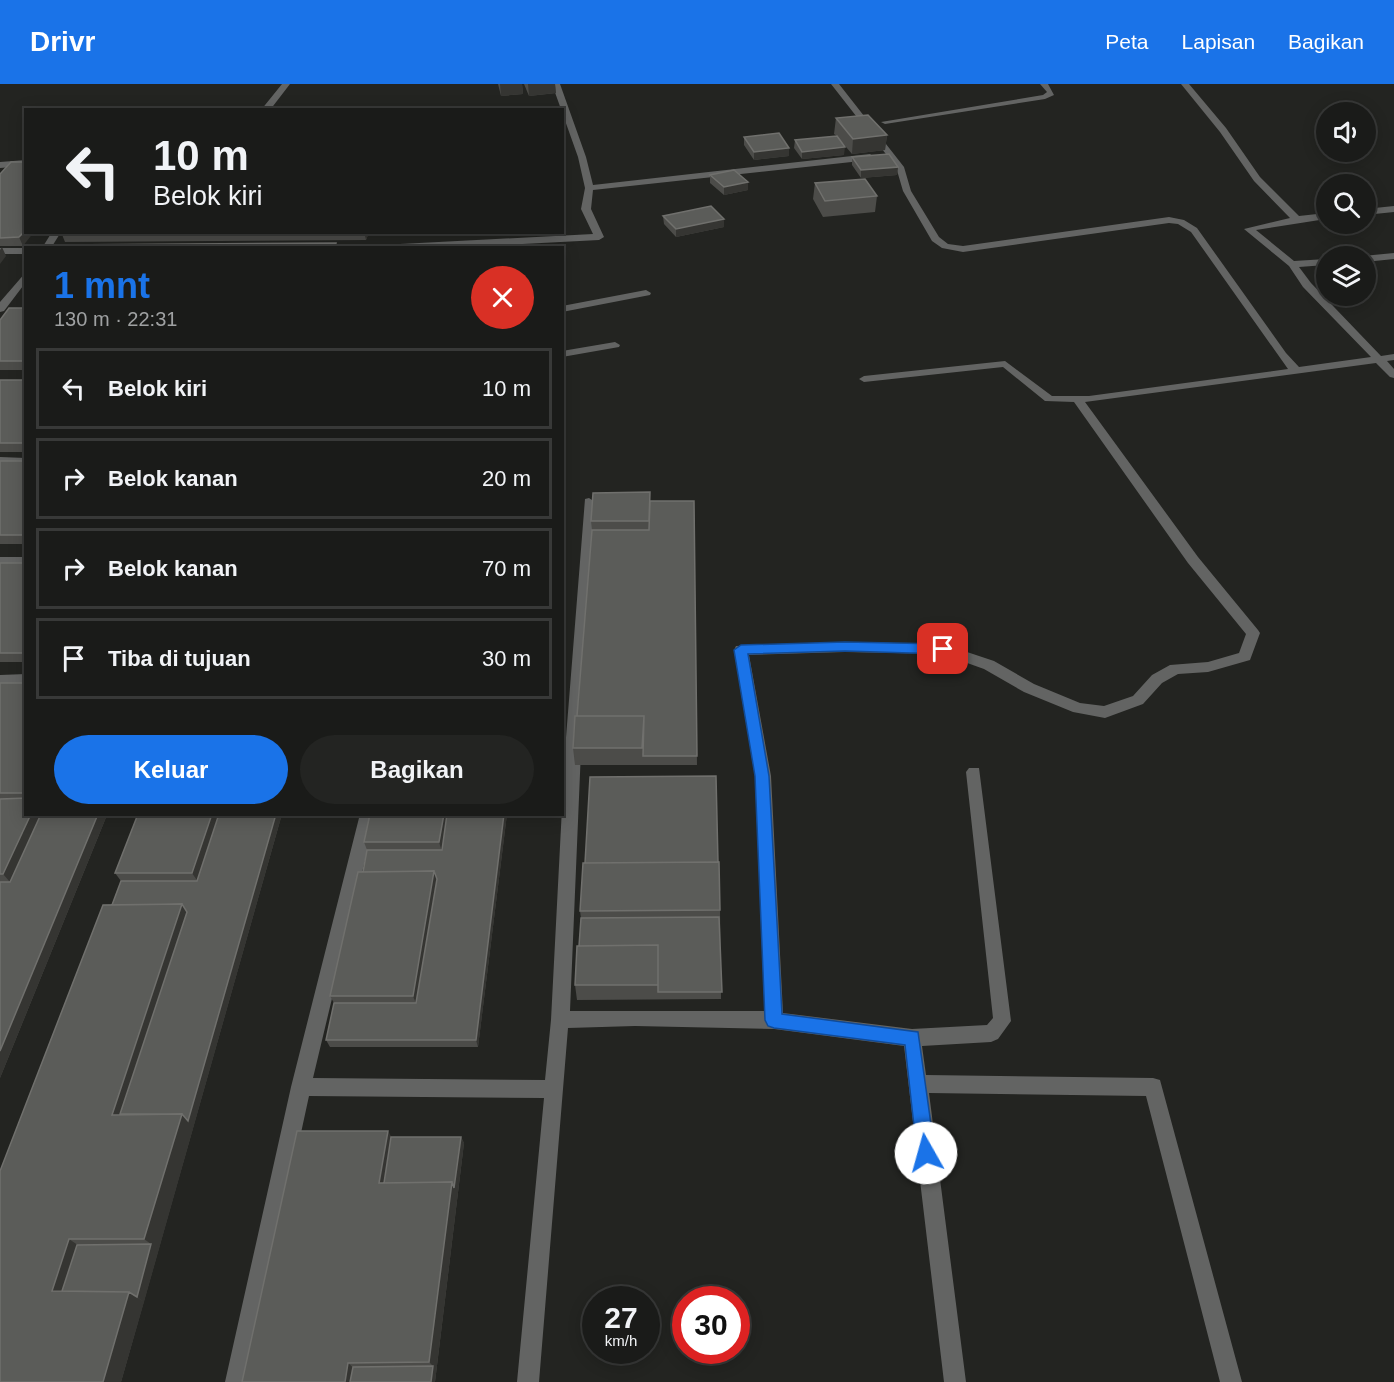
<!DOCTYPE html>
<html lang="id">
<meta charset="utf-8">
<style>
body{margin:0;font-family:Arial,sans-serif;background:#232422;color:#f1f3f6;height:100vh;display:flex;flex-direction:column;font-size:22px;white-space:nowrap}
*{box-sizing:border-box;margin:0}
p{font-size:20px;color:#9fa1a2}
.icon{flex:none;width:33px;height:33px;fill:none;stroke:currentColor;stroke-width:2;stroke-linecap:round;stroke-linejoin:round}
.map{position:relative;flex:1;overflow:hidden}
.details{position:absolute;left:24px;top:162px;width:540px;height:570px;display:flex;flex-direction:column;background:#1a1b19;border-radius:0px;box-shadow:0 3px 15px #0003,0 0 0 2px #383938}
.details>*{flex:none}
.top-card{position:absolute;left:24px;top:24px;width:540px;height:126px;border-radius:0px;box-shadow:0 3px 15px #0003,0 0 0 2px #383938;background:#1a1b19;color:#f1f3f6;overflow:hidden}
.tools{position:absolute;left:1316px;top:18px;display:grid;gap:12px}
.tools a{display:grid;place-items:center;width:60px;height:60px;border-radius:50%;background:#1a1b19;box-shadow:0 3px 15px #0003,0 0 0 2px #383938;font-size:30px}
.speed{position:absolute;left:582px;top:1202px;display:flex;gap:12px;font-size:30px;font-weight:700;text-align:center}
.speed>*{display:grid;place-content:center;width:78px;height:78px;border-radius:50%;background:#1a1b19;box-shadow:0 3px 15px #0003,0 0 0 2px #383938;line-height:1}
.speed small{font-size:15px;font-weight:400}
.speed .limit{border:9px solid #d22;background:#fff;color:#111}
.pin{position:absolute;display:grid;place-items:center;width:51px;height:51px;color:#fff;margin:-26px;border-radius:12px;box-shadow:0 3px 9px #0006}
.me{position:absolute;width:66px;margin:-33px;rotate:353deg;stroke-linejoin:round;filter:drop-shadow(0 0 4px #0008)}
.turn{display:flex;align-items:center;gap:21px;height:126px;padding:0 30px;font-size:27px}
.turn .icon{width:78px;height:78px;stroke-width:2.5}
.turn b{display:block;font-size:42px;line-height:51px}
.round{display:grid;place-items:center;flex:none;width:63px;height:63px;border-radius:32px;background:#232422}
.headline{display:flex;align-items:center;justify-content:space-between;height:102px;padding:0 30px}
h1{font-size:36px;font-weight:600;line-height:45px;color:#1a73e8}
.action{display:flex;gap:12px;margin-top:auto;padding:12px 30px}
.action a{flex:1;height:69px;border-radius:36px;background:#1a73e8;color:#fff;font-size:24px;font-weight:600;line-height:69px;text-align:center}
.action a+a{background:#232422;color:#f1f3f6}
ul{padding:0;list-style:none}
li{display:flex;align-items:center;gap:18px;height:81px;margin:0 12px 9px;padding:0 18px;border:3px solid #383938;border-radius:0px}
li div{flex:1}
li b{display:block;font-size:22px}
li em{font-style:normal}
header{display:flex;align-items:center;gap:36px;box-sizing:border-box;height:84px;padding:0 30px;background:#1a73e8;color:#fff}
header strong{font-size:28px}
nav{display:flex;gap:33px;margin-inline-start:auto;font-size:21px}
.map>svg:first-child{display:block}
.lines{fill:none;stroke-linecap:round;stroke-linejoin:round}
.street{fill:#636463;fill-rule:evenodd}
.wall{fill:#4c4c49}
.shaded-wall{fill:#353532}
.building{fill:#5b5c59;stroke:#70706d;stroke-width:1.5}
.route{fill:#1a73e8;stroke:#114b97;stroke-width:1.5}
</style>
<header>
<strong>Drivr</strong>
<nav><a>Peta</a><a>Lapisan</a><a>Bagikan</a></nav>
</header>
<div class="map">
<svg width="1394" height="1298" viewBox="0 0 1394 1298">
<rect width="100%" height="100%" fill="#232421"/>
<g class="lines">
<!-- street -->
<path class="street" d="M282,0H290L270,26H261Z
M552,0H560L586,73L593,101L870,70L874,73L870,76L593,106L591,125L604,153L599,156L446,164H396L400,160L593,150L581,125L585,104L578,73Z
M831,0H839L904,83L911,107L939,153L948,160L963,162L1169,133L1184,136L1197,144L1286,269L1299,283L1371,273L1303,203L1289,182L1244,145L1290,134L1254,97L1220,48L1181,0H1189L1226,44L1260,93L1299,132L1326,129V135L1256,146L1294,177L1326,175V181L1299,183L1311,199L1381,272L1394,270V276L1387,277L1394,285V294L1390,293L1376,279L1085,318L1198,473L1258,546L1260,549L1250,576L1208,588L1178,590L1162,599L1143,620L1105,634L1073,628L1024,608L984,585L942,570L845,568L749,571L771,692L783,929L912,945L987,941L993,934L966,688L969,684H979L1011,937L998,955L991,958L922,962L926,991L1153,994L1160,996L1242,1298H1220L1146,1012L929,1009L966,1298H944L904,962L774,945L635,942L568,944L539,1298H517L544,1014L309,1012L247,1298H225L291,1003L360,730H376L313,994L545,996L551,936L565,666L585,415L589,414L595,418L581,666L570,927H765L755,692L734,566L736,562L845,558L943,560L994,577L1034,600L1080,619L1104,622L1133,612L1152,591L1170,581L1208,578L1239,569L1246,550L1188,479L1074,318L1045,317L1003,283L864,298L859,295L864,292L1005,277L1052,312H1089L1288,285L1191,148L1178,140L1169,139L963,168L942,164L932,157L903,107L896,83Z
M1040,0H1048L1054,11L1045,15L885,40L881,38L1043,11L1047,8Z
M26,76V82L0,84V78Z
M1394,122V128L1365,131V125Z
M52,148H61L51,164H42Z
M276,161H353L357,164H272Z
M0,164H26V170H0Z
M1394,169V175L1365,178L1363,172Z
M26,188V198L4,227L0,228V218Z
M646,206L651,209L650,211L562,228V222Z
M615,258L620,261L619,263L562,273V267Z
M0,373L26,374V382L0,381Z
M0,473H26V481H0Z
M26,590V600L0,601V591Z"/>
</g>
<!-- wall -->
<path class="wall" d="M498,0H522L523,10L501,12Z
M524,0H555L556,9L529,12Z
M836,34L887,51L885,66L852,70L841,57L844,71L802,75L794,64L795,56L837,52L834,50Z
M744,53L789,64V72L754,76L744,61Z
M852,73L898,83L897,91L861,94L852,81Z
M0,90L23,162H0Z
M710,91L748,98V106L724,111L710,99Z
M815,99L877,112L875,128L823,133L813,115Z
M663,132L724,135V143L676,153L664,140Z
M61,148H369L366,156L65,158Z
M26,202V215L22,207Z
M26,224V286H0V236Z
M0,296H26V368H0Z
M0,377H26V460H0Z
M650,408V417H694L697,681H575L573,664L577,632L592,446L591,437Z
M0,479H26V578H0Z
M0,599H26V730L107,731L0,994Z
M138,730H282L121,1298H0L112,821L121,797L115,789Z
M370,730H507L478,963H330L326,956L334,919L330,912L363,788L367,766L364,758Z
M720,826L721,915L577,916L575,901L579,862L581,834L580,827Z
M391,1053H461L464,1059L435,1298H242Z"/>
<!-- shaded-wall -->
<path class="shaded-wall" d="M500,0H522L523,10L501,12Z
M528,0H555L556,9L529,12Z
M887,51L885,66L852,70L853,55Z
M845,63L844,71L802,75V68Z
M789,64V72L754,76V68Z
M898,83L897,91L861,94V86Z
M748,98V106L724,111V103Z
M724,135V143L676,153V145Z
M26,146V148H34L23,162L19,153Z
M364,148H369L366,156Z
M2,163L6,172L0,180V166Z
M31,730L51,731L17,806L3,790Z
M98,730L107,731L0,994V967Z
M212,730H226L203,805L192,789Z
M276,730H282L144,1218L137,1213L151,1160L144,1155L182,1030Z
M444,730H451L444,774L439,758Z
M504,730H507L478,963L476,956Z
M434,787L440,803L419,927L413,912Z
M182,820L192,836L128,1037L112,1031Z
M388,1047L395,1059L388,1104L379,1099Z
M461,1053L464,1059L435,1298H431L433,1282L429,1278L452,1098Z
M69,1155L85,1166L70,1212L52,1207Z
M129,1208L144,1218L121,1298H103Z
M348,1279L357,1287L356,1298H345Z"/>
<!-- building -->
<path class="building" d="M868,31L887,51L853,55L836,34Z
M779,49L789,64L754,68L744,53Z
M837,52L845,63L802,68L795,56Z
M889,70L898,83L861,86L852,73Z
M11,78H26V146L19,153L0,154V90Z
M734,86L748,98L724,103L710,91Z
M865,95L877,112L825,117L815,99Z
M711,122L724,135L676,145L663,132Z
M61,148H214L61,149Z
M336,159L335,164H54L56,161Z
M9,224H26V277H0V236Z
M0,296H26V359H0Z
M0,377H26V451H0Z
M650,408L649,437H591L593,409Z
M650,417H694L697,672H643L644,632H577L592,446H649Z
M0,479H26V569H0Z
M0,599H26V709H0Z
M575,632H644L642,664H573Z
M716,692L718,778L585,779L590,693Z
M26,714V730H31L3,790H0V715Z
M41,730H98L0,967V798H10Z
M138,730H212L192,789H115Z
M219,730H276L188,1037L182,1030H120L187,828L182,820L112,821L121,797H197Z
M370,730H444L439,758H364Z
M447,730H504L476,956H326L334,919H416L437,795L434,787L363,788L367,766H442Z
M719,778L720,826L580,827L583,779Z
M434,787L413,912H330L358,788Z
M182,820L112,1031L182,1030L144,1155H69L52,1207L129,1208L103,1298H0V1087L103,821Z
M719,833L722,908H658V861L579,862L581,834Z
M658,861V901H575L577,862Z
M297,1047H388L379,1099L452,1098L429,1278L348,1279L345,1298H242Z
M391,1053H461L454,1104L452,1098L384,1099Z
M151,1160L137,1213L129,1208L62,1207L77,1161Z
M433,1282L431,1298H350L353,1283Z"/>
<!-- route -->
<path class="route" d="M845,558L943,560L949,565L943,570L845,567L748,570L769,692L782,930L918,948L935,1069L933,1075L926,1078L920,1075L917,1069L905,961L774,944L768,942L765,936L755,692L734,566L741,561Z"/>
</svg>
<div class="tools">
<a><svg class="icon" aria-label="sound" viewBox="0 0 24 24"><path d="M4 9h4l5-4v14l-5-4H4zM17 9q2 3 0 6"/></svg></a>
<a><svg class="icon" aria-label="search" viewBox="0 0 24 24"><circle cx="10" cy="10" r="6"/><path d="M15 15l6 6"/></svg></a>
<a><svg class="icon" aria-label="layers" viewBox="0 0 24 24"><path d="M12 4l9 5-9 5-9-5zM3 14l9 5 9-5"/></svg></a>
</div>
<div class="speed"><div>27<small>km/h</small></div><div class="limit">30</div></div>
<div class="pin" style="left:943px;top:565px;background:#d93025"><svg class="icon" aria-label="arrive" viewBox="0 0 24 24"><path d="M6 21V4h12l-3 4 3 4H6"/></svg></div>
<svg class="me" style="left:926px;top:1069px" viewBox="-20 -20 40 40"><circle r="19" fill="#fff"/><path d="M0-13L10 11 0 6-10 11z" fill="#1a73e8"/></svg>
<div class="top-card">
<div class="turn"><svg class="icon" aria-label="left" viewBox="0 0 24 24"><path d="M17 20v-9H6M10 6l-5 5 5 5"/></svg><div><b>10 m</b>Belok kiri</div></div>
</div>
<section class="details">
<div class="headline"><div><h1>1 mnt</h1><p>130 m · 22:31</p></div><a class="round" style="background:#d93025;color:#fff"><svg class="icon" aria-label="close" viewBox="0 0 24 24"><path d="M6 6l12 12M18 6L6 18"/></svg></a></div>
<ul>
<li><svg class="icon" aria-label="left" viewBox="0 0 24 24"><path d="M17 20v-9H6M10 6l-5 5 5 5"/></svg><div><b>Belok kiri</b></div><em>10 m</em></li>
<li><svg class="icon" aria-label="right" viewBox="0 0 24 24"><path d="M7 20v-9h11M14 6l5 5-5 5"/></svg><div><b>Belok kanan</b></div><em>20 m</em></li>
<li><svg class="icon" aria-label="right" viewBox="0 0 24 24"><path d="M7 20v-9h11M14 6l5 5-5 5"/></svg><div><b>Belok kanan</b></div><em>70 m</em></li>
<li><svg class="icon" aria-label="arrive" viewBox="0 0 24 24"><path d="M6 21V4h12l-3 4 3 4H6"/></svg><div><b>Tiba di tujuan</b></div><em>30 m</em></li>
</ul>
<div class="action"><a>Keluar</a><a>Bagikan</a></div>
</section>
</div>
